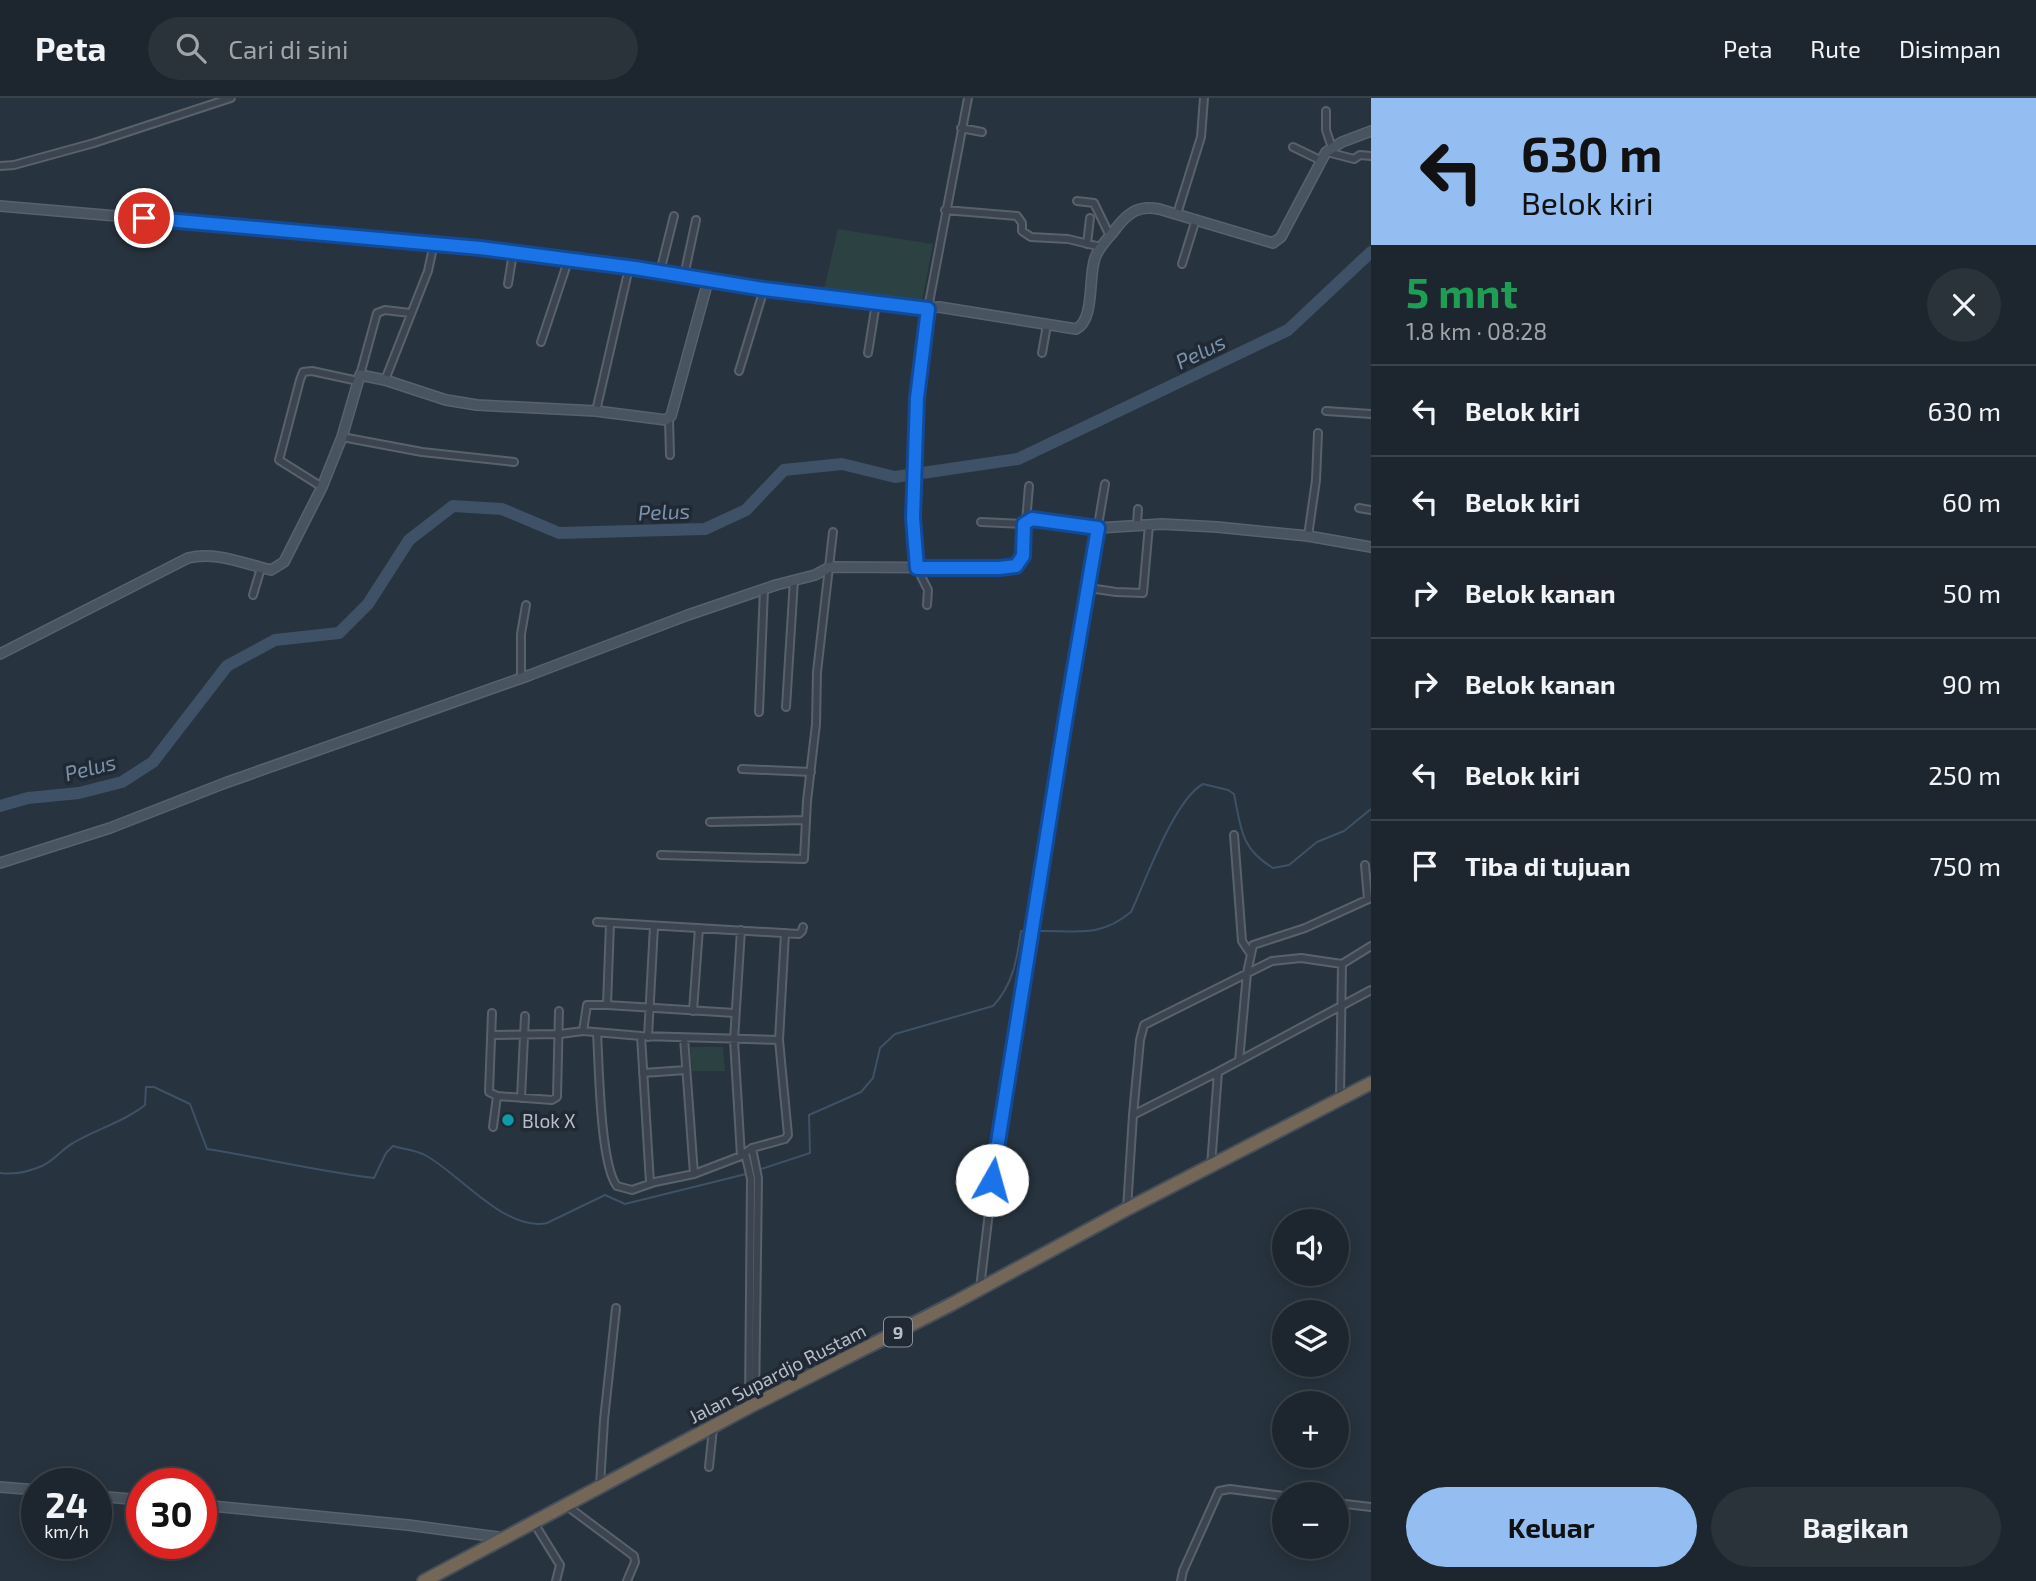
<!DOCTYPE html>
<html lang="id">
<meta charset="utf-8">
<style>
body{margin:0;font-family:"Exo 2",sans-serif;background:#2a323a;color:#f1f3f6;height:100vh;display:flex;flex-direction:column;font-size:26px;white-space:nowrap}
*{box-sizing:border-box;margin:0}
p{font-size:23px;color:#a0a5aa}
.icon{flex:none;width:38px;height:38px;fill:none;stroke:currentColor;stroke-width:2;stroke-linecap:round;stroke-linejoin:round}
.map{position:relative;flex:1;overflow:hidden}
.side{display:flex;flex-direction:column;background:#1d262e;width:665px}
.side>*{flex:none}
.hud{background:#94bef2;color:#111;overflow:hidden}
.buttons{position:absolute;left:1272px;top:1111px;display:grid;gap:14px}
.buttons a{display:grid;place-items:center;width:77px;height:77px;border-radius:50%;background:#1d262e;box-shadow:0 4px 18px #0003,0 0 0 2px #3b434a;font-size:35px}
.speed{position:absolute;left:21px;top:1370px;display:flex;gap:14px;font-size:35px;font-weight:700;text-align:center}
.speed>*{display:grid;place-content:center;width:91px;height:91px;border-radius:50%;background:#1d262e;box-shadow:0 4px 18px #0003,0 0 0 2px #3b434a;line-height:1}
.speed small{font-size:18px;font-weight:400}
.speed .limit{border:10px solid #d22;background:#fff;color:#111}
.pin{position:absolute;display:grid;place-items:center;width:60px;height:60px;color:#fff;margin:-30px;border:4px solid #fff;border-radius:50%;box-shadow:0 2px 7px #0007}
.me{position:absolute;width:77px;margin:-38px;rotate:7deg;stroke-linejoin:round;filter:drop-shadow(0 0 5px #0008)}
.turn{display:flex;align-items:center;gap:24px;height:147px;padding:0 35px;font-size:32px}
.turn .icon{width:91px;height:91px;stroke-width:2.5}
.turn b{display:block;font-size:49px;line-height:60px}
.round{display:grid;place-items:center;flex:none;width:74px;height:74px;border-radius:37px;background:#2a323a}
.head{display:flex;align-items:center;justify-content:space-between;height:119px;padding:0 35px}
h1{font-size:42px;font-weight:700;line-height:52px;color:#1e9e55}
.action{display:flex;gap:14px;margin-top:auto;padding:14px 35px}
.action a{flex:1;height:80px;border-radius:42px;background:#94bef2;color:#111;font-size:28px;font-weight:700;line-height:80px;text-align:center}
.action a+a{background:#2a323a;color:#f1f3f6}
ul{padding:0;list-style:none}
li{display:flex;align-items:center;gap:21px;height:91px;padding:0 35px;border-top:2px solid #3b434a}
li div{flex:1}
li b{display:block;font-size:26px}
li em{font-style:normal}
header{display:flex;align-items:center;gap:42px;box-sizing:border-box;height:98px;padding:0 35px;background:#1d262e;border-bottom:2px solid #3b434a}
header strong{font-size:33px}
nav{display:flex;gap:38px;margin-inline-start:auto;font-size:24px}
.search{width:490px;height:63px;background:#2a323a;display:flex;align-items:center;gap:18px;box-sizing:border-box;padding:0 24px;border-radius:38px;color:#a0a5aa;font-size:26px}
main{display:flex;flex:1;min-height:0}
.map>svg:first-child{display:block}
.green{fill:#2c4242}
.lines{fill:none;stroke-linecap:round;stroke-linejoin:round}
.stream{stroke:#3e5166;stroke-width:2}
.river{stroke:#3e5166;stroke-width:12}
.street-casing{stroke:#59626c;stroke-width:10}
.secondary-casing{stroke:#59626c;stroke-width:12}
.highway-casing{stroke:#464f59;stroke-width:16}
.street{stroke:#3b444f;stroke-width:6}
.secondary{stroke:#495461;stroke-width:9}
.highway{stroke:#746758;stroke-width:12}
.route-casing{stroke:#114b97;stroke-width:18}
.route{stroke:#1a73e8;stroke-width:12}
.culture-dot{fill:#0f9aa8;stroke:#202934;stroke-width:2.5}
.labels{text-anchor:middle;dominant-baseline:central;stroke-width:7;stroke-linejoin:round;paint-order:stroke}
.shield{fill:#202934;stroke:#8a929c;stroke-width:2}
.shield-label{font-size:18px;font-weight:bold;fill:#b7bfc9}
.poi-label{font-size:19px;fill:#b7bfc9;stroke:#202934;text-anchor:start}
.street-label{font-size:19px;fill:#b7bfc9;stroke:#202934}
.water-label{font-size:21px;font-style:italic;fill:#7a92aa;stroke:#202934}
</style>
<header>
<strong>Peta</strong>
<div class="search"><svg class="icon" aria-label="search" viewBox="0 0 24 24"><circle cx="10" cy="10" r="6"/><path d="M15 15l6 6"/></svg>Cari di sini</div>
<nav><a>Peta</a><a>Rute</a><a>Disimpan</a></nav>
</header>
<main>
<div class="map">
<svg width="1371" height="1483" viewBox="0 0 1371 1483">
<rect width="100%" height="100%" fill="#27333e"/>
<!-- green -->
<path class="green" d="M838,131L933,146L921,208L823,196Z
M690,949H723L725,973H692Z"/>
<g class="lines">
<!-- stream -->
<path class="stream" d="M1037,833C1076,832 1098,841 1131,814C1146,782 1174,702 1203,686L1228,692L1234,696C1241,731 1241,751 1273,770L1289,767L1317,744L1344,733L1371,711
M758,1072L810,1055L809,1017L861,994L873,980L880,950L895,936L993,908C1013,887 1017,861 1021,833H1031
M0,1075C15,1077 28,1074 42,1068C54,1063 62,1051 73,1045C96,1031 124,1024 145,1007L146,989H154L190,1006L207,1051C263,1060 318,1073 374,1080L386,1055L393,1048C403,1051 416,1052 425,1057C460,1076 505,1134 547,1125L605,1097L625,1106L746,1076"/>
<!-- river -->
<path class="river" d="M0,708L28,700L79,695L122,684L153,664L227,568L275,542L339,535L368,506L409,442L453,408L502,411L559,435L705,431L746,412L784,372L842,366L895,379L1018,361L1288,232L1371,154"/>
<defs>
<path id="street" d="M1326,13V32L1332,50
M961,30L982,34
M1293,49L1320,62
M1327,54L1354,61L1360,57L1371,58
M0,68L14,67L94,45L231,0
M1077,103L1094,105L1110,138
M945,112L1017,118L1022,125V133L1031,139L1068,141L1101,149
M1177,116L1201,39L1204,0
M1087,146L1090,120
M1182,166L1196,121
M660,174L674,118
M684,178L696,122
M508,186L513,155
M928,210L968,0
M541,244L568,163
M868,255L876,205
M1042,255L1047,227
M739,273L764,191
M360,277L377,215L385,212L410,215
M385,282L428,173L434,145
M596,313L629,170
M1326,313L1371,316
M669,321L670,357
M342,339L422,354L514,364
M322,389L279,362L300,282L303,274L312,273L358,283
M1359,410L1371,412
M981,424L1025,426
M1026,424L1029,388
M1137,427L1138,411
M1308,438L1316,382L1318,335
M921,469V478L928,492L927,507
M1089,490L1116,494L1143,495L1149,427
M253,497L261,470
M521,579V536L526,507
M786,609L794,482
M759,614L764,491
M742,671L811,674
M710,724L806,722
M1234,737L1242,843L1250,855
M661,757L804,761L807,703L816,626L817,574L833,434
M1365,767L1368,801
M597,824L799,836L802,833L803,829
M610,825L607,907H587L583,933L641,938L779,942
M607,907L735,915
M693,913L699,830
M492,915L489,994L497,998L552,1002L557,999L559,913
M597,935C599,966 600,1067 617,1088L632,1092L655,1084L694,1076L741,1058L752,1050L785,1041L788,1037L779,942L785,835
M492,937L560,936L583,933
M641,938L650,1085
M648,939L654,828
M684,940L694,1076
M1239,963L1247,875L1253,847L1305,830L1371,800
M643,975L686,972
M521,1000L525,918
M1340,1000L1342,866
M1133,1017L1140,942L1144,927L1272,863L1301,860L1342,866L1371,848
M493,1029L497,998
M752,1050L758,1080L755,1306
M745,1055L751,1081L749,1308
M741,1058L734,942L741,832
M1211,1068L1218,974L1371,892
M1127,1111L1133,1017L1218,974
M980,1190L996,1055L1020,917L1066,618L1105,386
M709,1369L713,1330
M600,1387L604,1322L616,1210
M1337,1405L1371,1409
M567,1408L634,1458L635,1464L627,1483
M534,1425L560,1467L556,1483
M1181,1483L1183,1473L1219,1393L1230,1391L1284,1398"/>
<path id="secondary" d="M0,108L464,148L635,170L708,183
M917,470L913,420L917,300L928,210L939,209L1076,231C1095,222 1088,180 1095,160C1099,148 1110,139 1117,129C1129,114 1139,107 1159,111L1273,145L1281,139L1326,54L1342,44L1371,33
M0,556L188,460C216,453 244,466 271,472L284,464L322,389L342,339L360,277L385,282L446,302L477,307L596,313L666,322L671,318L708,183L928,210
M0,765L110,730L225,685L530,577L688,517L776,487L815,477L830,469L999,470L1016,468L1023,458L1025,426L1033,421L1098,430L1162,426L1217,429L1308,438L1371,449
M0,1389L37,1392
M96,1398L142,1402
M201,1407L408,1427L505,1440"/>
<path id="highway" d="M424,1483L749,1309L952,1206L1127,1111L1371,985"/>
</defs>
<!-- street casing -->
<use href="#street" class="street-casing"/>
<!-- secondary casing -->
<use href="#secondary" class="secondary-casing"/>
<!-- highway casing -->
<use href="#highway" class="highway-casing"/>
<!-- street -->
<use href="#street" class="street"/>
<!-- secondary -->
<use href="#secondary" class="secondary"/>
<!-- highway -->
<use href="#highway" class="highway"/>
</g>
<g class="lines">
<defs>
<path id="route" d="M144,120L480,150L635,170L764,191L928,211L917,300L913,420L917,470H999L1016,468L1023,458L1024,426L1032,421L1098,430L1066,618L992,1082"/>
</defs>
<!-- route casing -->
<use href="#route" class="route-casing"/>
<!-- route -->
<use href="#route" class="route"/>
</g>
<!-- markers -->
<circle class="culture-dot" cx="508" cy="1022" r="7"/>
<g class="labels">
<!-- shield labels -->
<rect class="shield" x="884" y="1219.5" width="28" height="29" rx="5"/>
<g class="shield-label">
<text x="898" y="1234">9</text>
</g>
<!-- poi labels -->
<g class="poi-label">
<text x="522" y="1022">Blok X</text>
</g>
<!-- street labels -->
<g class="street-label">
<text transform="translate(777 1275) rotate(-27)">Jalan Supardjo Rustam</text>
</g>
<!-- water labels -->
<g class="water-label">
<text transform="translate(1200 253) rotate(-26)">Pelus</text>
<text transform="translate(664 413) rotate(-2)">Pelus</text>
<text transform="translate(90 669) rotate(-14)">Pelus</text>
</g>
</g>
</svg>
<div class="buttons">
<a><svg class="icon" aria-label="sound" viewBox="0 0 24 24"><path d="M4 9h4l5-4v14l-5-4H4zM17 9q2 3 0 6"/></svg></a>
<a><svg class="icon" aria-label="layers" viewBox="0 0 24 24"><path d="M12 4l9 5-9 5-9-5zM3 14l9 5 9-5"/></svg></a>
<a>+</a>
<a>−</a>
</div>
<div class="speed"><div>24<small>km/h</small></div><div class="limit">30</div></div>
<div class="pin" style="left:144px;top:120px;background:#d93025"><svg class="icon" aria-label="arrive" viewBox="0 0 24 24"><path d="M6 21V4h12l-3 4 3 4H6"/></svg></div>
<svg class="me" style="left:992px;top:1082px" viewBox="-20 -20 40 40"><circle r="19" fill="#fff"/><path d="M0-13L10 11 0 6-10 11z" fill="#1a73e8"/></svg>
</div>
<section class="side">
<div class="hud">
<div class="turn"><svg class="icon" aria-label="left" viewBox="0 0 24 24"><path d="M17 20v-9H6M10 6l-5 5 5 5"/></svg><div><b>630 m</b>Belok kiri</div></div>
</div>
<div class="head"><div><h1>5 mnt</h1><p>1.8 km · 08:28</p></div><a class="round"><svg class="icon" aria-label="close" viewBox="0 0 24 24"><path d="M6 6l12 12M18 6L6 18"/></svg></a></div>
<ul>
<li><svg class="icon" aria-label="left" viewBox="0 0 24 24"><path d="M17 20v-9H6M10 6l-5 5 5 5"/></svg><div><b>Belok kiri</b></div><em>630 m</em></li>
<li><svg class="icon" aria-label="left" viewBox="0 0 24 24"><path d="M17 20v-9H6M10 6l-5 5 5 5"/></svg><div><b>Belok kiri</b></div><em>60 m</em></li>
<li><svg class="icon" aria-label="right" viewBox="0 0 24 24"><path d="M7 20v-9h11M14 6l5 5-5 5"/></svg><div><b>Belok kanan</b></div><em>50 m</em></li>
<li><svg class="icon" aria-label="right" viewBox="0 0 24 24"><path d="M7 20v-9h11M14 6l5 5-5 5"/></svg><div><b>Belok kanan</b></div><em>90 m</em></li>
<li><svg class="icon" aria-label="left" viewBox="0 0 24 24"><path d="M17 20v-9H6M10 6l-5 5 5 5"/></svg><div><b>Belok kiri</b></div><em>250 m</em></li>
<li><svg class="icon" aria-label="arrive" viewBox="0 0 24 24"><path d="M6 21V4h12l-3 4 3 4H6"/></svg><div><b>Tiba di tujuan</b></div><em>750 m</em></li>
</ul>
<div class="action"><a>Keluar</a><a>Bagikan</a></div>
</section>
</main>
